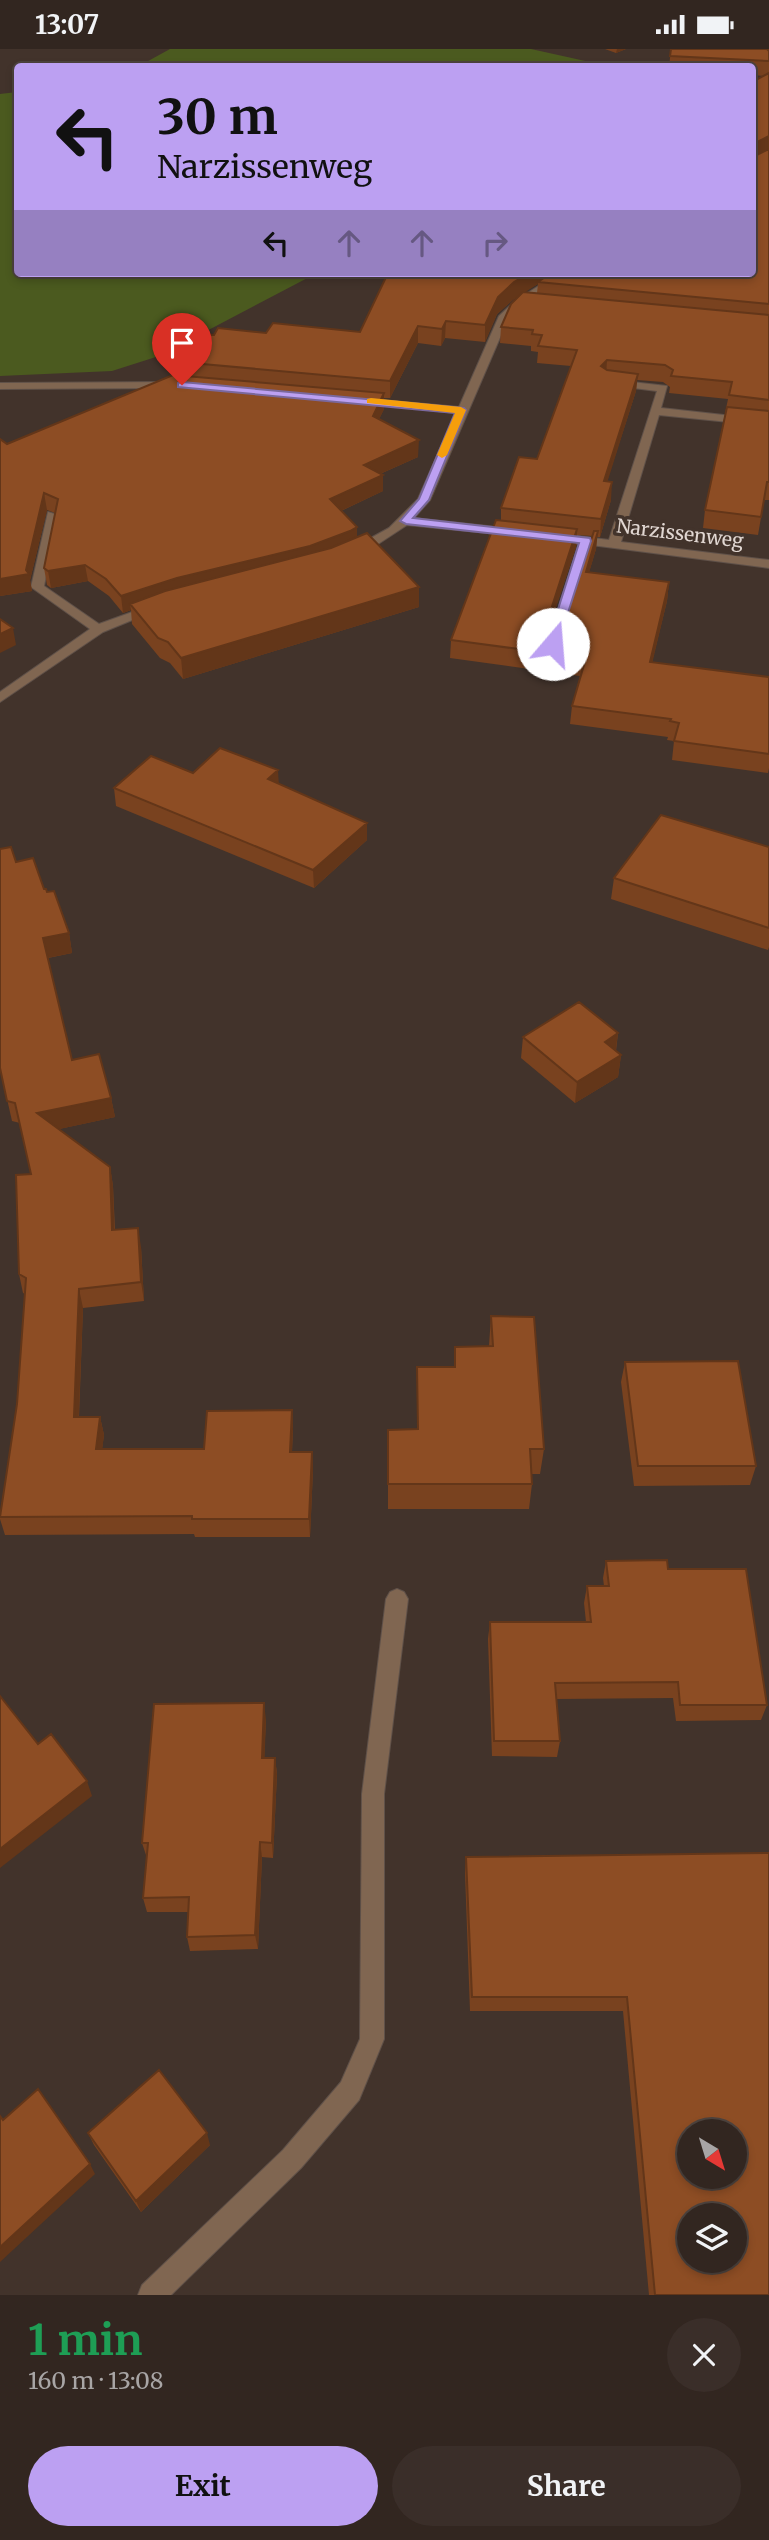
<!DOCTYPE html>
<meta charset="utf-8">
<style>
body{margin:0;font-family:Merriweather,serif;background:#3a2e29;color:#f1f3f6;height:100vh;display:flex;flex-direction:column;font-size:26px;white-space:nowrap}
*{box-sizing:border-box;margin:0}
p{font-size:23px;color:#a8a5a5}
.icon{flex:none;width:38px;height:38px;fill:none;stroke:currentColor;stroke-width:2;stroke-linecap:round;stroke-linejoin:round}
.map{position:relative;height:2246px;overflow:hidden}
.details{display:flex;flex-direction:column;background:#322620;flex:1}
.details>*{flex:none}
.top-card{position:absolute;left:14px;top:14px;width:742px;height:214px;border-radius:7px;box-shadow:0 4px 10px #0003,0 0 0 2px #4d433e;background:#bca0f2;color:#111;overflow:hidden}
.needle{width:46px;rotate:142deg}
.fabs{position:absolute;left:677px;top:2070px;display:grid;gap:14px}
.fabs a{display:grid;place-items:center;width:70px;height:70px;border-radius:50%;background:#322620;box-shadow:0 4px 10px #0003,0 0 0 2px #4d433e;font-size:35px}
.pin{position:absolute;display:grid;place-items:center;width:60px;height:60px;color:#fff;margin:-72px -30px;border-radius:50% 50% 50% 0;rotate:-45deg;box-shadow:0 0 7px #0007}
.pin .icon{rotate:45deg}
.me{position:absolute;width:77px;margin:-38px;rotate:18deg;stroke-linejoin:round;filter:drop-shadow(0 0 5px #0008)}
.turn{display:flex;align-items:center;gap:24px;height:147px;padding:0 28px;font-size:32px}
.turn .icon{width:91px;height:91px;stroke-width:2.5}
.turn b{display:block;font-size:49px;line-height:60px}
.lanes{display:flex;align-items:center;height:66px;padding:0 28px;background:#0003;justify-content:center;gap:35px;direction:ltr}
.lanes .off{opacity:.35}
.round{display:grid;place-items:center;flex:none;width:74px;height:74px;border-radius:37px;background:#3a2e29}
.head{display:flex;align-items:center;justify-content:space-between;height:119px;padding:0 28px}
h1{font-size:42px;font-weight:700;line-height:52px;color:#1e9e55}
.action{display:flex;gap:14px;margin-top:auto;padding:14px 28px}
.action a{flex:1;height:80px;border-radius:42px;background:#bca0f2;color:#111;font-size:28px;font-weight:700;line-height:80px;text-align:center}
.action a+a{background:#3a2e29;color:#f1f3f6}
.status{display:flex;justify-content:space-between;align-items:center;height:49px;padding:0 35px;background:#322620;direction:ltr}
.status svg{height:19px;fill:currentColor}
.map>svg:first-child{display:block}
.green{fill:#4b5a1f}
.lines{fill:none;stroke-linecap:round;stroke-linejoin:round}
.street-casing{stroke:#5f5149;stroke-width:2}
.street{fill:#806651;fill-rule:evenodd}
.wall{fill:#79421f;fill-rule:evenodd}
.shaded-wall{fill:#633619}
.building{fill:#8d4d24;stroke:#633619;stroke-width:2;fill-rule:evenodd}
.route{fill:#bca0f2;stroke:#7a689d;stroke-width:2}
.slow{fill:#f59e0b}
.labels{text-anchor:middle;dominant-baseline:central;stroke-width:7;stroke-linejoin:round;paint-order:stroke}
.far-street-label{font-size:19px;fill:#e1d7d2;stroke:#42332b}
</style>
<div class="status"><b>13:07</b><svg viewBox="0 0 49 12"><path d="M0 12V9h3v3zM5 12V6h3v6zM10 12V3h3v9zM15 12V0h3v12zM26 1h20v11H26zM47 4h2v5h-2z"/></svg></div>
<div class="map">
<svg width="769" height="2246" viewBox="0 0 769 2246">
<rect width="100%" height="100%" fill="#42332b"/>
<!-- green -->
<path class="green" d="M170,0H531L608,17H139Z
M17,43L18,224H317L159,307L112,322L0,327V45Z"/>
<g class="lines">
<defs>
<path id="street" d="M559,224H571L523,256L508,270L430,451L414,469L514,480L518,481V487L407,476L369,501L359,506H351V500L389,479L418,450L456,364L363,354L358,351L359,349L459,358L499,267L515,252Z
M614,331L667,337L661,359L769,371V377L659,366L621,493L769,511V519L591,496L559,595L553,599L547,595L579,495L555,492L549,488L555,484L609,491L657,342L610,336L609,334Z
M0,334L171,333L176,336L171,339L0,340Z
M48,463L58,466L44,537L99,575L149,557H157L159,560L103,583L0,653V643L90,580L31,538Z
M397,1540L404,1543L408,1550L384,1745V1990L359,2051L301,2119L171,2246H138L142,2236L283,2101L341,2033L360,1990L362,1745L386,1550L390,1543Z"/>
</defs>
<!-- street casing -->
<use href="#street" class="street-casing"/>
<!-- street -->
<use href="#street" class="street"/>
</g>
<!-- wall -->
<path class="wall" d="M605,0H626L616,4Z
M671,0H769V451H764L758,486L703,479L705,461L728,350L669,344L670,338L663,333L637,331L636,342L607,432L611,451L600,488H597L596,500L589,523L669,533L667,552L652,613L769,628V719L768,724L672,711L674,692L667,691L668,688L570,675L572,657L580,627L450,609L451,591L501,471V459L537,410L571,317L537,314L538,303L531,302V297L500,294L501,278L521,245L514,250L497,265L485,293L445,289L441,297L418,294L390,349H384V360L379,370L418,408L380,425L383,442L341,462L357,478V489L419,538V558L183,630L170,614L160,609L132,575L131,561L123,564L109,547L88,532L51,539L47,536L44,519L55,464L47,461L30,531L32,542L0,547V390L7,395L181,326L180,313L214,286L360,283L388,224H752L765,27L752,26V18H669ZM538,235L537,244L524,243L534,237ZM577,486L592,487L563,577L553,583L549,579L576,498Z
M193,724L279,735L367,791L314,839L116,757L114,739Z
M769,798V898L768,901L611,850L614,829Z
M16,813L47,843L69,884L72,904L48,909L72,1011L111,1049L115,1068L59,1080L110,1118L113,1137L115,1181L141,1198L144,1252L83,1259L79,1368H100L104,1386L102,1400H204L292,1361L293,1380L292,1403H312L313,1421L310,1488H195L194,1485L5,1486L0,1470V1465L17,1355L25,1245L23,1244L19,1225L31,1125L20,1074L12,1072L0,1019Z
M618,984L616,1002L621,1006L618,1028L575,1054L521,1009L523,988Z
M491,1267L544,1400L540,1425H532V1435L529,1460H388V1381L417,1380V1318H454L455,1298L489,1297Z
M625,1313L756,1417L750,1436L634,1437L621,1333Z
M606,1512L668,1520L767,1656L761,1671L676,1672L673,1649L556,1650L560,1692L557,1708L492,1707L488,1590L490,1573H586L584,1554L587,1537H604L603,1529Z
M266,1671L264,1709H275L277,1725L273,1809L262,1808L258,1900L190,1902L187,1888L188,1863H147L143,1849L147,1809L142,1794Z
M769,1804V2246H649L623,1962H470L465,1824L466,1808Z
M88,2084L210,2096L141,2163L94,2096Z"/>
<!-- shaded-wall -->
<path class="shaded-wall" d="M617,0H626L616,4Z
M769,87V102L752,110L753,95Z
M529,224H555L538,233V235L514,250L497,265L485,293V276L498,248L514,233Z
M446,272L445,289L441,297L442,280Z
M418,277V294L390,349V332Z
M607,311L606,328L601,317Z
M638,325L636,342L602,450L604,432Z
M384,344V360L373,383V367Z
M419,391L418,408L364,432V416Z
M383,426V442L330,467V450Z
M612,433L611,451L600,488L601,470Z
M44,444L47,461L30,531L32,542L0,547V530L26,521Z
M357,478V494L130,555L131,561L123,564L121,547L177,529Z
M577,480L576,498L544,594L546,576Z
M598,482L596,500L584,541L586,523Z
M85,516L88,532L51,539L48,522Z
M669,533L667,552L648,632L650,613Z
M419,538V558L183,630L181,609Z
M13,579L16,596L0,604V585Z
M278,721L279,738L268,730Z
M367,774V791L314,839L313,821Z
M69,884L72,904L47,909L43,889Z
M618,984L615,1006L605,993Z
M621,1006L618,1028L575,1054L577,1033Z
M111,1049L115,1068L41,1084L37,1064Z
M110,1118L113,1137L115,1201L112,1181Z
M138,1179L141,1198L144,1252L141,1233Z
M79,1240L83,1259L78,1386L74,1368Z
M292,1361L293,1380L291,1421L290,1403Z
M100,1368L104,1386L100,1418L96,1400Z
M312,1403L313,1421L310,1488L309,1470Z
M264,1654L266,1671L264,1725L262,1709Z
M275,1709L277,1725L273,1809L272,1794Z
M87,1732L92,1747L0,1819V1800Z
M260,1793L262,1808L258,1900L255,1886Z
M207,2084L210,2096L141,2163L136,2152Z
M90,2115L95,2125L0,2213V2198Z"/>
<!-- building -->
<path class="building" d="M671,0H767L769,2V12L670,7Z
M769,24V87L753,95L752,102V33Z
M769,100V255L538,233L551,224H752V106L755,107Z
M388,224H529L514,233L498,248L485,276L446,272L442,280L418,277L390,332L180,313L200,285L214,286L218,279L266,284L273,274L360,283Z
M523,243L769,266V351L729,346L732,333L671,327L673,321L665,316L607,311L601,317L607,321L638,325L604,432L612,433L601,470L501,459L519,408L537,410L577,301L538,297L542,286L532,285L533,281L501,278L511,255Z
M173,326L384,344L373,367L419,391L364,416L383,426L330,450L357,478L350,482L310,497L177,529L121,547L106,530L85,516L48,522L44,519L58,450L44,444L26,521L29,525L0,530V390L7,395Z
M727,358L769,362V433H767L761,468L705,461Z
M496,471L577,480L546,576L553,583L563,577L594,482H598L586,523L669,533L650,613L769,628V705L674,692L679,674L670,672L671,670L572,657L586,609L451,591Z
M367,484L419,538L181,609L168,593L158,589L130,555L165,542L331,499Z
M0,570L13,579L0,585Z
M220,699L278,721L268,730L367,774L313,821L114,739L151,707L193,724Z
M661,766L769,798V879L614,829Z
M11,798L16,813L33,809L44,840H46L47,843L54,842L69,884L43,889L72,1011L99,1005L111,1049L37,1064L110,1118L112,1181L138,1179L141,1233L79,1240L74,1368H100L96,1400H204L207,1362L292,1361L290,1403H312L309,1470H192V1467L0,1468L17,1355L26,1229L19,1225L16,1126L31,1125L15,1054L7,1052L0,1019V800Z
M579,953L618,984L605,993L621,1006L577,1033L523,988Z
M491,1267L534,1268L544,1400H530L532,1435H388V1381L418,1380L417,1318H455V1298L493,1297Z
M738,1312L756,1417H638L625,1313Z
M667,1511L668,1520H746L767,1656H680L678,1633L555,1634L560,1692H494L490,1573H591L587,1537H609L606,1512Z
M0,1647L38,1695L51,1685L87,1732L0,1800Z
M264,1654L262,1709H275L272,1794L260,1793L255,1886L187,1888L189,1848L143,1849L148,1794H142L154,1655Z
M769,1804V2246H655L627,1948H472L466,1808ZM690,2082H735V2128H690ZM690,2166H735V2212H690Z
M159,2021L207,2084L136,2152L88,2084Z
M38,2040L90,2115L0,2198V2067L3,2071Z"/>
<!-- route -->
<path class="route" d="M182,333L464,359L466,361L429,451L413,469L590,489L591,492L557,598L547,595L579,494L406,475L400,472L419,450L455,364L178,338V334Z"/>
<!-- slow -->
<path class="slow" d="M371,349L461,358L466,361L447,406L442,409L437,406L455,364L367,354V350Z"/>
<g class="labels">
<!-- far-street labels -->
<g class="far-street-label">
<text transform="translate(680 484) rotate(7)">Narzissenweg</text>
</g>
</g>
</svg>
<div class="fabs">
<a><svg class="needle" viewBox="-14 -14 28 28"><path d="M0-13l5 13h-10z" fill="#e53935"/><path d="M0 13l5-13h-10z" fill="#a8a5a5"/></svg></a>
<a><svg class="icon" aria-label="layers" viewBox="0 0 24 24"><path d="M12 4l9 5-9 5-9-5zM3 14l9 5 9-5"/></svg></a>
</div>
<div class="pin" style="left:182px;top:336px;background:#d93025"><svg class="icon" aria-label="arrive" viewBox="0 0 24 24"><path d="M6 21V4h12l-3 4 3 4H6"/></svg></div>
<svg class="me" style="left:553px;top:595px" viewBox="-20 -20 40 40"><circle r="19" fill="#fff"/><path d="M0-13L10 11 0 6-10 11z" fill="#bca0f2"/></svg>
<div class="top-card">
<div class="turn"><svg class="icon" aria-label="left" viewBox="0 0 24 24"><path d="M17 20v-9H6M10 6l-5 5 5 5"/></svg><div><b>30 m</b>Narzissenweg</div></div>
<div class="lanes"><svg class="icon" aria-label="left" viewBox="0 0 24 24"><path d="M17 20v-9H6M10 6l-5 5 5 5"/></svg><svg class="icon off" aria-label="ahead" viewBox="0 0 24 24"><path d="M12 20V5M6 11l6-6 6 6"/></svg><svg class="icon off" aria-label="ahead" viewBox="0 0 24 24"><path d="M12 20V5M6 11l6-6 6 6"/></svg><svg class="icon off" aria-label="right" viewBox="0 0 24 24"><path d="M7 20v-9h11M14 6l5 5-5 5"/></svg></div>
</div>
</div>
<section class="details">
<div class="head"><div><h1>1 min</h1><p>160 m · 13:08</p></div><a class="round"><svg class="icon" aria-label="close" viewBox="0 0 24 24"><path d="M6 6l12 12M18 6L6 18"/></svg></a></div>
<div class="action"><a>Exit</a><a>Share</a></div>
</section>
